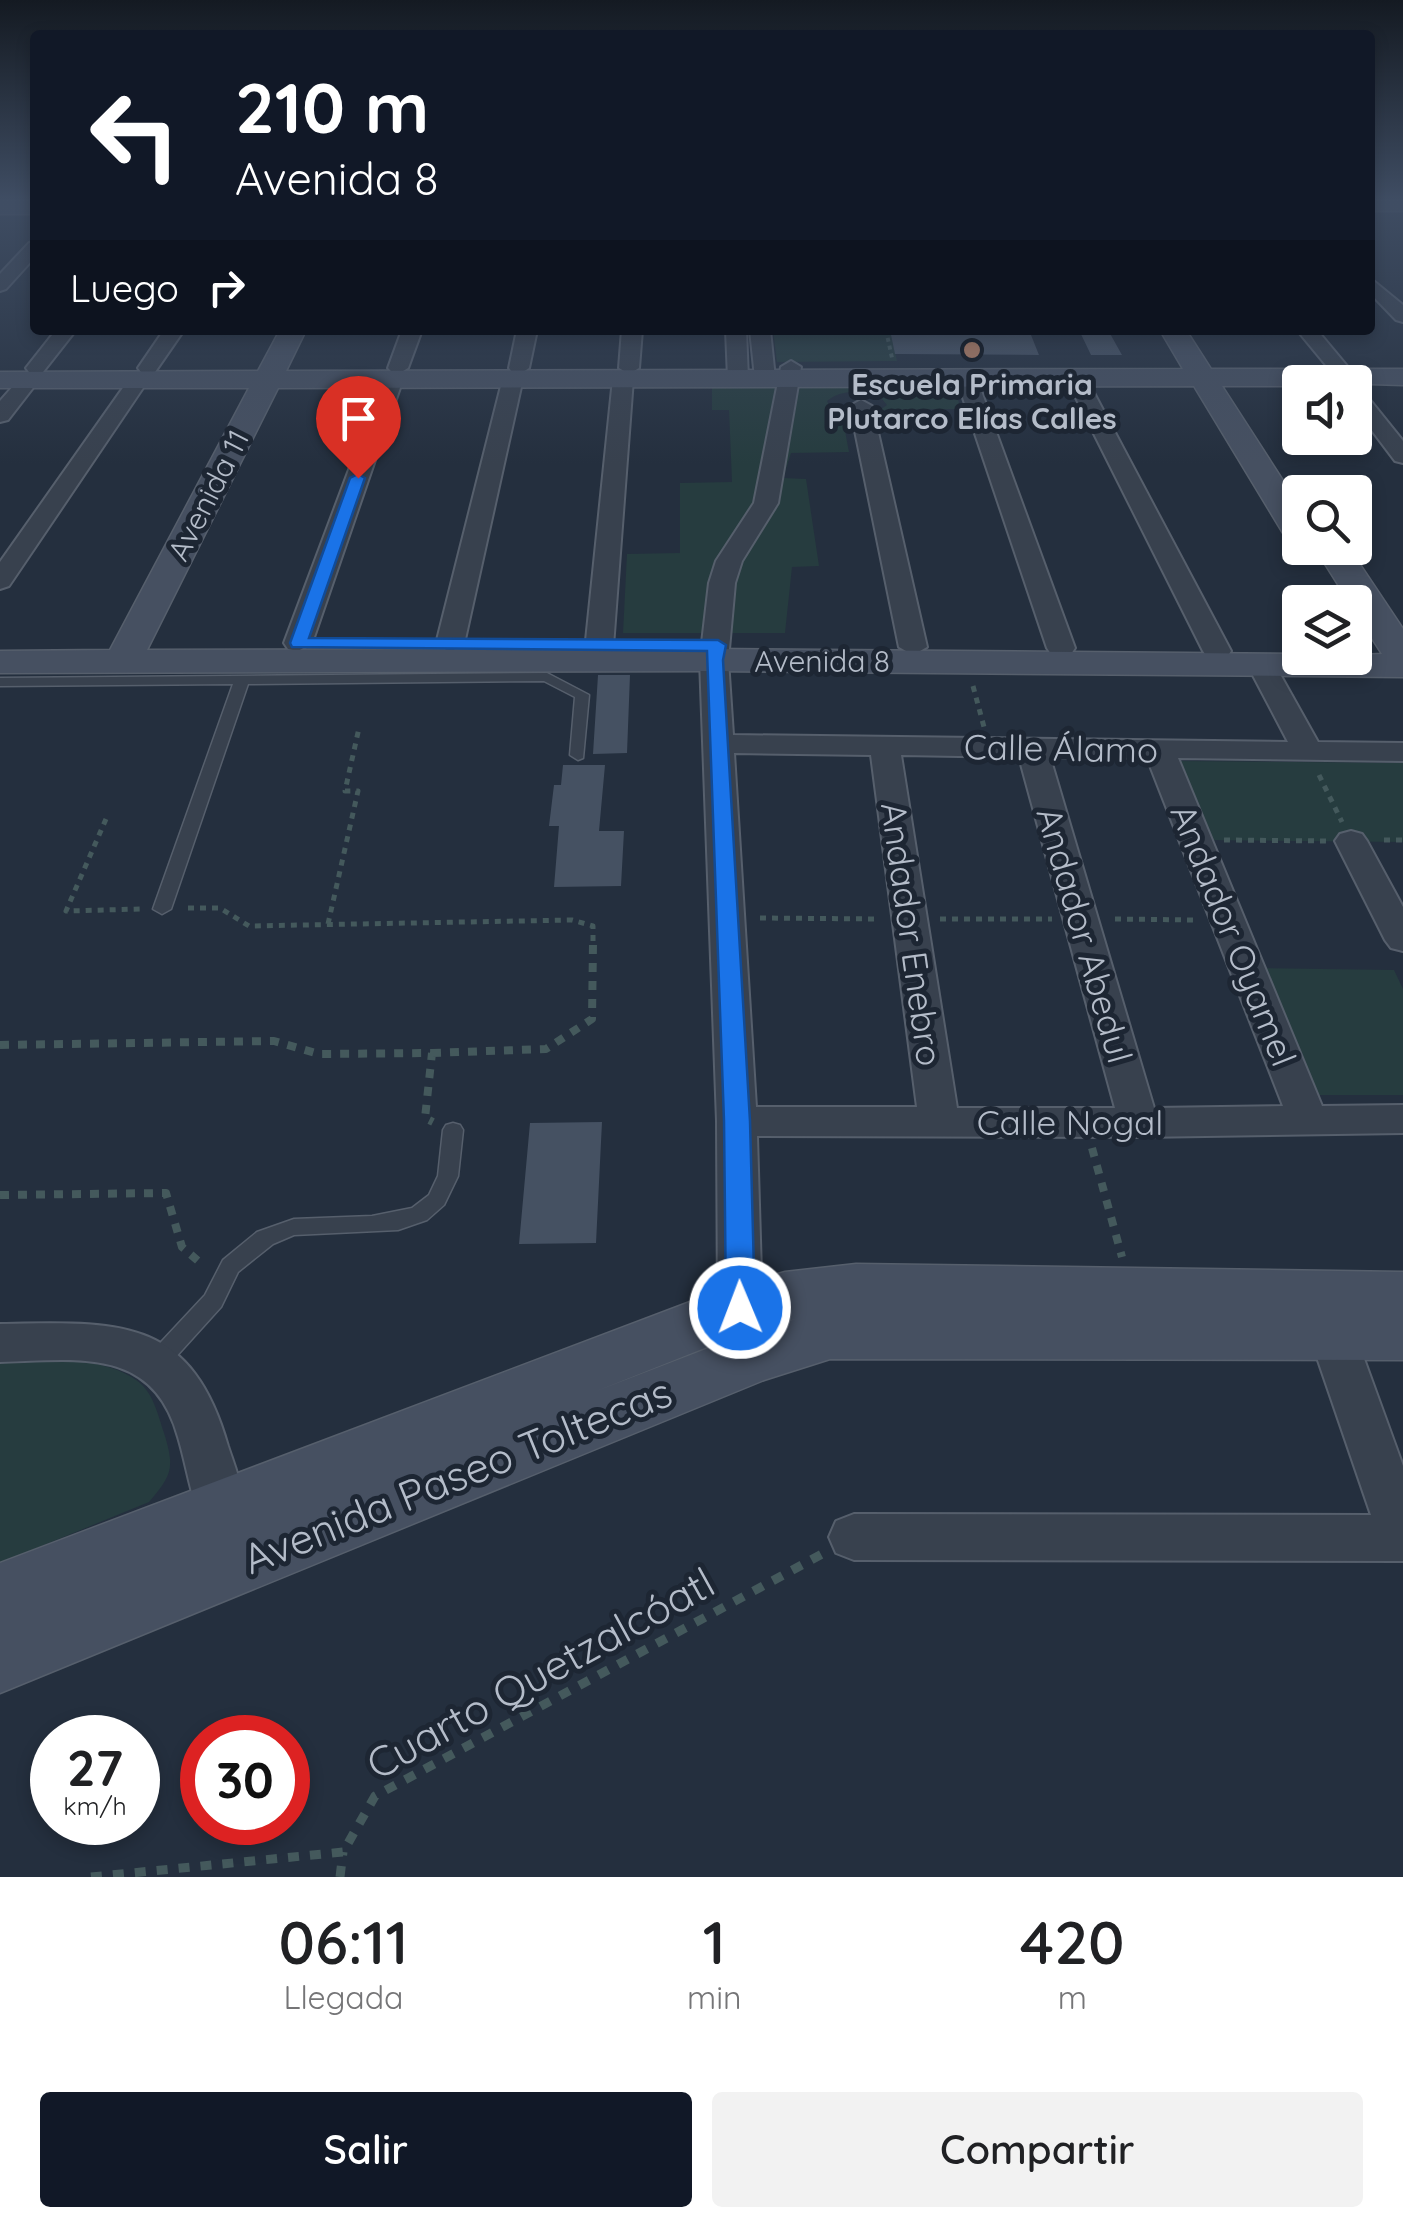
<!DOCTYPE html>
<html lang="es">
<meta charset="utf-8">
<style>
body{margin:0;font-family:Quicksand,sans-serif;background:#f2f2f2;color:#202124;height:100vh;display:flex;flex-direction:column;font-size:38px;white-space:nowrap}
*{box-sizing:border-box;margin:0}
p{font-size:32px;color:#757577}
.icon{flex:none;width:55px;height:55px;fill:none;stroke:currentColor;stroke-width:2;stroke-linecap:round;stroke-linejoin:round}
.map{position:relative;height:1877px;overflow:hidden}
.sheet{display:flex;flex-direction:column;background:#fff;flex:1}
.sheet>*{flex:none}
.guide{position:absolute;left:30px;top:30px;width:1345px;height:305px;border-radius:10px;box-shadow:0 5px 15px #0003;background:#111827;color:#fff;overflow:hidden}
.controls{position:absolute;left:1282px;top:365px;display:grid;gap:20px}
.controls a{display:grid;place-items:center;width:90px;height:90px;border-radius:10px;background:#fff;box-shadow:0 5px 15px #0003;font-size:50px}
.speed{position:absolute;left:30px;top:1715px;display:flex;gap:20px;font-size:50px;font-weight:700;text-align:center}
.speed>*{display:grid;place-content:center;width:130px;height:130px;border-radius:50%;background:#fff;box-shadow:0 5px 15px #0003;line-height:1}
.speed small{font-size:25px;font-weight:400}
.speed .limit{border:15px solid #d22;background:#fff;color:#111}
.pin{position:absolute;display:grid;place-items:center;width:85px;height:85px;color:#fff;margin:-102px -42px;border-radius:50% 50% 50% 0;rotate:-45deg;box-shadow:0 0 10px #0007}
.pin .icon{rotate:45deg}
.me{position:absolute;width:110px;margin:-55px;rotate:359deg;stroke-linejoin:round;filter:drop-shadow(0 0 8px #0008)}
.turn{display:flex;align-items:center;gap:35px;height:210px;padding:0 40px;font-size:45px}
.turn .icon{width:130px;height:130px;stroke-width:2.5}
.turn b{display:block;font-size:70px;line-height:85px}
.then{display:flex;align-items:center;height:95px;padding:0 40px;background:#0003;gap:20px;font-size:38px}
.eta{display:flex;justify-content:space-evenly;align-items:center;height:170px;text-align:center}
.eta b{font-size:60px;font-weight:600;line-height:70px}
.button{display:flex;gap:20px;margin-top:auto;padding:20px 40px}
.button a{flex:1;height:115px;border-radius:10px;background:#111827;color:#fff;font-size:40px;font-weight:600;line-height:115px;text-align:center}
.button a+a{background:#f2f2f2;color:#202124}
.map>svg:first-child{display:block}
.green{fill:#263c3f}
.building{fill:#455162}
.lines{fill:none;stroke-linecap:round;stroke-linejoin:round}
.lane-casing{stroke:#565f6c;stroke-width:3}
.street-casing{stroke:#565f6c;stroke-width:4}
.secondary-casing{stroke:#565f6c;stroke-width:3}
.path-far3{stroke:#44595c;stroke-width:4;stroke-dasharray:4 4;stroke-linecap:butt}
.path-far2{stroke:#44595c;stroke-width:5;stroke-dasharray:6 6;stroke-linecap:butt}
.path-far1{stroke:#44595c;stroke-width:8;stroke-dasharray:9 9;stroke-linecap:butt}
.path{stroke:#44595c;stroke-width:9;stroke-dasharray:11 11;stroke-linecap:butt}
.lane{fill:#38414e;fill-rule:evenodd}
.street{fill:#38414e;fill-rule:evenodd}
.secondary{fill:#465061;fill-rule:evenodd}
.route{fill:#1a73e8;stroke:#114b97;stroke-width:2.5}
.education-dot{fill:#8d6e63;stroke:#1d2633;stroke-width:4}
.labels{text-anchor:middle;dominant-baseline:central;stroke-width:10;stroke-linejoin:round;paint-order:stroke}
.far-poi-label{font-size:30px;font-weight:bold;fill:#b4bcc9;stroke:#1d2633}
.far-street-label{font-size:30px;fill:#b4bcc9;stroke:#1d2633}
.street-label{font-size:35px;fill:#b4bcc9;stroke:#1d2633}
.near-street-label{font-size:42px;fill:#b4bcc9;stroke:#1d2633}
</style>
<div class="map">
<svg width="1403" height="1877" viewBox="0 0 1403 1877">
<rect width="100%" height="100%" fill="#242f3e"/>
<!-- green -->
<path class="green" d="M773,330H890L897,361L777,362Z
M712,381H952L961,409L880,410L887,405L882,399C863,391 844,388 827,401L831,409L842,415L849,452L791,453L783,478L806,479L819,566L792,567L785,633H623L627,554L680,553V483L732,482L729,410H712Z
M1176,761L1403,763V842L1205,840Z
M1258,968L1394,970L1403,989V1095H1308Z
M0,1361C41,1361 100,1354 136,1380C153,1391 158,1415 164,1433C175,1468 172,1475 149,1502L0,1563Z"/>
<!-- building -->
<path class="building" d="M890,330H1029L1039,355L895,354Z
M1079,330H1108L1122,355H1091Z
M598,675H630L627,753L593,754Z
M563,765H605L599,831H624L621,886L554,887L559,826H549L554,785H561Z
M602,1122L596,1243L519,1244L530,1123Z"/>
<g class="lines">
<defs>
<path id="lane" d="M547,673L589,695L583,758L578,760L570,755L575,697L544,681L248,684L171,909L162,914L153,909L233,684L0,686V678Z
M453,1123L460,1125L463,1130L458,1176L444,1205L427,1220L398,1230L294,1235L273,1244L238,1272L221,1307L164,1370L156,1373L148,1370L145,1363L148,1356L205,1295L223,1260L257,1232L294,1219L372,1216L412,1208L429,1195L438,1176L443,1130L446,1125Z"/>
<path id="street" d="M35,242V257L6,289L0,291V274L29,243Z
M1370,278L1403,305V322L1396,320L1370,293Z
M56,330H76L43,372H29L26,368Z
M164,330H184L155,372H141L138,368Z
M402,330H422L408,368L398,374L403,379L312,643L298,651L288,649L284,643L383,379L393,373L388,368Z
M517,330H537L529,368L520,374L523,378L464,644L450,652L436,644L503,378L512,372L509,368Z
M622,330H642L639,368L629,374L619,368Z
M726,330H746L748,378L745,382L738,384L728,378Z
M750,330H770L775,378L772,382L765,384L755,378Z
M1297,330H1317L1347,366L1344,370H1330Z
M791,361L801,367L778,503L742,561L735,583L728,660L733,735L1288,742L1247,664L1251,658H1271L1318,742L1403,743V761L1178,758L1322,1106L1403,1105V1133L1139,1137L757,1136L762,1308L756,1321L740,1326L724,1321L718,1308L717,1121L700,660L709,583L716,561L754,503L781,367ZM734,753L871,755L917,1107H756ZM901,755L1019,757L1115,1108H957ZM1050,757L1147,758L1283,1106L1154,1108Z
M1075,370L1085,376L1231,651L1227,657H1207L1203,651L1065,376Z
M966,371L976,377L1075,648L1071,654H1051L1047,648L956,377Z
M139,373L149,379L9,586L0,589V562L132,375Z
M623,373L633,379L612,660L598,668L584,660L613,379Z
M29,374L39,380L8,420L0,422V401L22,376Z
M1355,388L1362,390L1403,441V463L1395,461L1355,408Z
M861,400L872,406L927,647L913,655L899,647L850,406Z
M1351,831L1362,834L1367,841L1403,907V951L1391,948L1385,940L1335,841L1340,834Z
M1332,1315L1348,1321L1355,1334L1403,1466V1561L854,1560L836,1553L829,1537L836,1521L854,1514L1371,1515L1309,1334L1316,1321Z
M0,1324C117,1322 191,1315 228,1446C236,1471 250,1501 239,1526L221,1533L203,1526C191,1498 187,1467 178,1437C153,1346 77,1360 0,1362Z"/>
<path id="secondary" d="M0,201H35V214H0Z
M1370,201H1403V211H1370Z
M280,330H306L286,371L1183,369L1160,330H1186L1211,369H1403V385L1300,382V386H1222L1300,507V543L1288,540L1283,533L1194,386L278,388L147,650L714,649L1300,654V658L1382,654L1355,612V602H1349L1315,548H1349L1403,629V677L714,671L0,673V651L110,650L249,388H0V372L258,371Z
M856,1264L1403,1272V1360L830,1359L764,1380L0,1693V1563L719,1291L785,1272ZM796,1319L727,1341L594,1392L750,1330Z"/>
</defs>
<!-- lane casing -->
<use href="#lane" class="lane-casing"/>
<!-- street casing -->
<use href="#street" class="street-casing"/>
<!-- secondary casing -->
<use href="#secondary" class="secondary-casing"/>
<!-- path-far3 -->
<path class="path-far3" d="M886,330L892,358"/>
<!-- path-far2 -->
<path class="path-far2" d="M973,686L984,727
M1319,775L1342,822
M106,819L66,911L140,909
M1224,840L1327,841
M1384,840H1403
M188,908H220L249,926L572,920L593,926V946
M760,918L877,919
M940,919H1052
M1115,919L1197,920
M328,924L358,791H345L359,728"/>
<!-- path-far1 -->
<path class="path-far1" d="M0,1045L274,1041L319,1054L432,1053L425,1118L433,1122
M432,1053L546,1049L592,1019L593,944
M1092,1148L1122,1257
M0,1195L166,1193L182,1247L204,1266"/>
<!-- path -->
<path class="path" d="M91,1877L343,1852L375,1796L822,1554
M340,1877L343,1852"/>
<!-- lane -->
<use href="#lane" class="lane"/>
<!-- street -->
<use href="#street" class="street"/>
<!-- secondary -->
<use href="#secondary" class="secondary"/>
</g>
<!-- sky -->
<linearGradient id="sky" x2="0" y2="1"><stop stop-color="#141a22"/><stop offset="0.43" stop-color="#3f4d63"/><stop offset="1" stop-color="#3f4d63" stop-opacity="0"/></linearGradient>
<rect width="1403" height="464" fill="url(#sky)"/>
<!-- route -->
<path class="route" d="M358,474L365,478L309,638L718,640L726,645L723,660L750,1121L755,1308L750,1316L740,1320L730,1316L726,1308L724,1121L707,651L292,647L290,643L350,478Z"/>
<!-- markers -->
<circle class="education-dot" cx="972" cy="350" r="10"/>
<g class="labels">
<!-- far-poi labels -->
<g class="far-poi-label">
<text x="972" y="384">Escuela Primaria<tspan x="972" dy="34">Plutarco Elías Calles</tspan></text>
</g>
<!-- far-street labels -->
<g class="far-street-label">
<text transform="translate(208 495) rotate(-63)">Avenida 11</text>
<text x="822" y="661">Avenida 8</text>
</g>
<!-- street labels -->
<g class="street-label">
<text transform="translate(1061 748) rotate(1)">Calle Álamo</text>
<text transform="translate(912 934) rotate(82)">Andador Enebro</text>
<text transform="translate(1085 935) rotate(74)">Andador Abedul</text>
<text transform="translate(1234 935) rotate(68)">Andador Oyamel</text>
<text x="1070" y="1122">Calle Nogal</text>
</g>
<!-- near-street labels -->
<g class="near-street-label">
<text transform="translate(457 1475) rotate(-22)">Avenida Paseo Toltecas</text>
<text transform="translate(540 1673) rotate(-29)">Cuarto Quetzalcóatl</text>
</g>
</g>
</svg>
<div class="controls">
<a><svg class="icon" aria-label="sound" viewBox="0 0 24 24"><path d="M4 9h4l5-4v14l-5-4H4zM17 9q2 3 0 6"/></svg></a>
<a><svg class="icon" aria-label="search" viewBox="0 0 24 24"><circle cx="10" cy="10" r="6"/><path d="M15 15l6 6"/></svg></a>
<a><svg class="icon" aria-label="layers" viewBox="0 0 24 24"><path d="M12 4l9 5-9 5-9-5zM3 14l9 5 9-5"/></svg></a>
</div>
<div class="speed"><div>27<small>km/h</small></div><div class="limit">30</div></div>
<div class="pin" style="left:358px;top:478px;background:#d93025"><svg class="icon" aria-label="arrive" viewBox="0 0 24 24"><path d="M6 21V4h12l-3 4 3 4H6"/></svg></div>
<svg class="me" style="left:740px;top:1308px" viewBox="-20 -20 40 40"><circle r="17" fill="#1a73e8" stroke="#fff" stroke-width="3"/><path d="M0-11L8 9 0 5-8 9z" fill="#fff"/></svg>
<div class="guide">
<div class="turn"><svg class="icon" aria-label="left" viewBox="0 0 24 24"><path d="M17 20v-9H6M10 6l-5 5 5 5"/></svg><div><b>210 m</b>Avenida 8</div></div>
<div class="then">Luego<svg class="icon" aria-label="right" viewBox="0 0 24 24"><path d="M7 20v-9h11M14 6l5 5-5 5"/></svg></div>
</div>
</div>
<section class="sheet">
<div class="eta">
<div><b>06:11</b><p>Llegada</p></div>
<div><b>1</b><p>min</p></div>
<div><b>420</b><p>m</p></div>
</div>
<div class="button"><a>Salir</a><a>Compartir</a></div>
</section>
